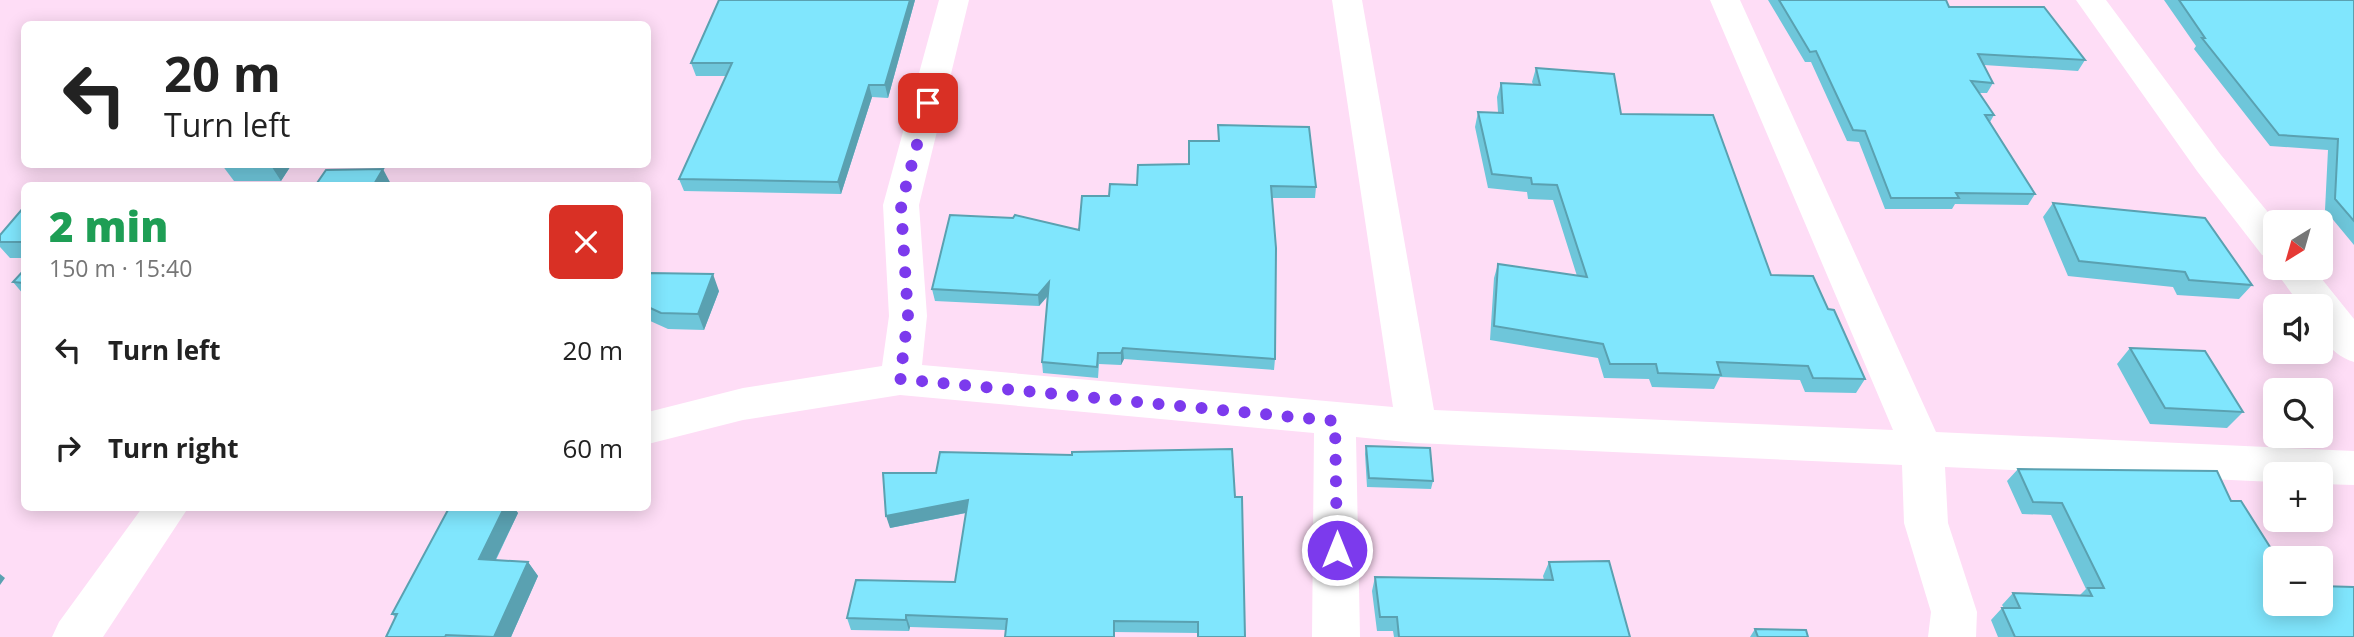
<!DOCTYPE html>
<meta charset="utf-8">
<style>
body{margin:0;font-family:"Open Sans",sans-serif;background:#f6f6f6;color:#222;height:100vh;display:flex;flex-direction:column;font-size:26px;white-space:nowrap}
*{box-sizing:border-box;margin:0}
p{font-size:23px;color:#767676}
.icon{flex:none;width:38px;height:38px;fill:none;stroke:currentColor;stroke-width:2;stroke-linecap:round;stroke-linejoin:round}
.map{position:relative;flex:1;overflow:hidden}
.details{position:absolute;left:21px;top:182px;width:630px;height:329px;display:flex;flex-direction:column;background:#fff;border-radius:10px;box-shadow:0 4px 18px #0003}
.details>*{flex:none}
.guide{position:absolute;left:21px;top:21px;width:630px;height:147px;border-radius:10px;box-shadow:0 4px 18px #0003;background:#fff;color:#222;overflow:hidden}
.needle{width:46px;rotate:217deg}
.controls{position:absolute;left:2263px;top:210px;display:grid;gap:14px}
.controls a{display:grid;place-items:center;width:70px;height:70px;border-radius:10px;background:#fff;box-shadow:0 4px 18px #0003;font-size:35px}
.pin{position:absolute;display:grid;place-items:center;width:60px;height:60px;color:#fff;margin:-30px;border-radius:14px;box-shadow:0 4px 10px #0006}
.me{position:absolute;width:77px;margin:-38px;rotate:0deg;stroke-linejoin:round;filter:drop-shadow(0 0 5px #0008)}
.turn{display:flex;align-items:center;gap:24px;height:147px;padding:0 28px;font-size:32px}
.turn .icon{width:91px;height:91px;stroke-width:2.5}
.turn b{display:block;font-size:49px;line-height:60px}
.round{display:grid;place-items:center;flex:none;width:74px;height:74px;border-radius:10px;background:#f6f6f6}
.overview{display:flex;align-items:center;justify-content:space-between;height:119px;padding:0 28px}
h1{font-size:42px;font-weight:800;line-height:52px;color:#1e9e55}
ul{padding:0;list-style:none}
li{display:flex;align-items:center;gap:21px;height:98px;padding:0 28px}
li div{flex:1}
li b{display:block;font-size:26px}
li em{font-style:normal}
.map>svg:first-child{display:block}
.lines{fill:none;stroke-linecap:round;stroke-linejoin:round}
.minor{fill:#fff;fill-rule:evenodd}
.wall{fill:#6ec6da}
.shaded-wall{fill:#5aa1b1}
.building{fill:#80e6fd;stroke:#5aa1b1;stroke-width:2}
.route{stroke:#7c3aed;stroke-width:12;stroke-dasharray:0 21.6}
</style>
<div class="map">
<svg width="2354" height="637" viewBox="0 0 2354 637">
<rect width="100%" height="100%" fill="#feddf6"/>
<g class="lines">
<!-- minor -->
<path class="minor" d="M939,0H969L919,205L927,316L922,365L1393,407L1332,0H1362L1434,410L1893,430L1710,0H1740L1936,432L2354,451V485L2320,484V474H2275V482L1945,467L1948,523L1977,612L1976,637H1928L1931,612L1904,523L1902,465L1416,443L1356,437L1360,637H1312L1314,433L900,395L743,420L648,444V412L743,388L882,366L889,316L883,205Z
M2076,0H2106L2221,155L2276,222L2275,259L2262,255L2197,171Z
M2275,265V268H2313L2354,319V362C2326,353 2320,333 2320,306H2301L2273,268Z
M142,508H188L103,637H52L59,622Z"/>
</g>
<!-- wall -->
<path class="wall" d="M719,0H915L888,98L872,97L841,194L684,191L679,179L726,76H696L691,63Z
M1768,0H1946L1949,7L2085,60L2078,71L1984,65L1993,83L1987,93H1979L1994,115L1990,122L2035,194L2028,205L1955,204L1952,209H1885L1859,142L1847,141L1811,62H1805Z
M2164,0H2354V245L2325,210L2328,150L2270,146L2194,49L2196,46Z
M1536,68L1621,114L1771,275L1828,309L1865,379L1856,393L1805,392L1800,380L1720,377L1714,389L1652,387L1649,379L1604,378L1598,358L1490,340L1494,278L1498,264L1577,276L1553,200L1528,199L1527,192L1488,188L1475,127L1478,112H1498L1497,97L1501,83L1533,84L1532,82Z
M1218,125L1316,187L1315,198H1272L1275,359L1274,370L1124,359L1121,365L1099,364L1098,378L1043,373L1042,362L1048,296L1039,306L935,301L932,289L1079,230L1109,196L1189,164L1218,141Z
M292,164L281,181H234L222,165Z
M2053,203L2252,285L2239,299L2177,295L2173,287L2068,276L2043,217Z
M24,207V258H10L0,247V235Z
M24,270V295L13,282Z
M648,273L719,291L704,330L668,329L648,320Z
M2130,348L2243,412L2227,428L2150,424L2117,364Z
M1366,446L1433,481L1431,489L1367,487L1365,454Z
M1232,449L1198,633L1114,632V637H1005V630L910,627L909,631L851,630L847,618L955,582L966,513L890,528L936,473L1072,455Z
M2018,469L2275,604L2354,637H1998L1991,620L2002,608H2004L2002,605L2013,593L2080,595L2086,589L2051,515L2022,514L2007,481Z
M449,508H514L518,513L496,560L528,562L538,576L511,637H386L395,617L392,614Z
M1549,562L1630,637H1394L1393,631H1377L1372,591L1375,577L1544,580L1543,576Z
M1755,629L1808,637H1750Z"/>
<!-- shaded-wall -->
<path class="shaded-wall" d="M910,0H915L888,98L885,85Z
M869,85L872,97L841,194L838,182Z
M270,164H292L281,181Z
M383,169L392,186H373Z
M713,274L719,291L704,330L698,314Z
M1049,282L1050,293L1039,306L1038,295Z
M1123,348L1124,359L1121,365V353Z
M968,500L970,512L890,528L886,516Z
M504,508H514L518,513L489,573L479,559Z
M528,562L538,576L511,637H494Z
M0,574L5,578L0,585Z
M906,615L910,627L909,631L906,620Z"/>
<!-- building -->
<path class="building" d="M719,0H910L885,85H869L838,182L679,179L732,63H691Z
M1779,0H1946L1949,7H2044L2085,60L1978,54L1993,83L1971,81L1994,115H1985L2035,194L1956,193L1959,198H1891L1865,131L1853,130L1816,51L1810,52Z
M2179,0H2354V221L2335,199L2338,139L2279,135L2202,38H2205Z
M1536,68L1614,74L1621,114L1713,115L1771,275L1813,276L1828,309L1834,310L1865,379L1813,378L1808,366L1717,362L1721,375L1658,373L1656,364H1610L1603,344L1494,326L1498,264L1587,277L1557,185L1532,184L1531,178L1492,174L1478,112L1503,113L1501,83L1540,85Z
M1218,125L1309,127L1316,187L1271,186L1276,248L1275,359L1123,348L1121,353H1098L1097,367L1042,362L1049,282L1038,295L932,289L950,215L1013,218L1015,215L1079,230L1082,196H1109L1110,184L1137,185L1138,165L1189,164V141H1219Z
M222,164H270L222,165Z
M383,169L373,186H315L326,170Z
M2053,203L2205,218L2252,285L2189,280L2185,272L2079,261Z
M24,207V242H0V235Z
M24,270V283L13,282Z
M648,273L713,274L698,314L661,313L648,307Z
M2130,348L2205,351L2243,412L2165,408Z
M1366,446L1430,448L1433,481L1369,478Z
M1232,449L1235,497H1242L1245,637H1198V622L1114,621V637H1005L1007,619L906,615V620L847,618L856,580L955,582L968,500L886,516L883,473H936L940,452L1072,455V452Z
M2018,469L2217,471L2231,501H2241L2277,558H2275V604H2320V586L2354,587V637H2015L2002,608H2020L2013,593L2092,596L2088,588H2104L2062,503L2033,502Z
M449,508H504L479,559L528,562L494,637L446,635L445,637H386L397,614H392Z
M1609,561L1630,637H1399L1397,617H1380L1375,577L1553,580L1549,562Z
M1755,629L1806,630L1808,637H1758Z"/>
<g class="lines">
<!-- route -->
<path class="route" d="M928,103L901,205L908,316L900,379L1335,421L1337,550"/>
</g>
</svg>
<div class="controls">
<a><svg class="needle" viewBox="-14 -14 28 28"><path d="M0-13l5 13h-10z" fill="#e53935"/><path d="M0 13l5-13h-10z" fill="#767676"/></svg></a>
<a><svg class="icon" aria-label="sound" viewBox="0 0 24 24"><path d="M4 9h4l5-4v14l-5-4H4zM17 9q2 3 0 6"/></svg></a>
<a><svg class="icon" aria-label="search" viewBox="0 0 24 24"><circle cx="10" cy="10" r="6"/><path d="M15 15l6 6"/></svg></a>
<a>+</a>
<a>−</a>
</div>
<div class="pin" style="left:928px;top:103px;background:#d93025"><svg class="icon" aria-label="arrive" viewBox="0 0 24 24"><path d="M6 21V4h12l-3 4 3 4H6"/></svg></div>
<svg class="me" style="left:1337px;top:550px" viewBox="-20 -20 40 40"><circle r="17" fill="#7c3aed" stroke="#fff" stroke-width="3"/><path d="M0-11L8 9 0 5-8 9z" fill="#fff"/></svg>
<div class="guide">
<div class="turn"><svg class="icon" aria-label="left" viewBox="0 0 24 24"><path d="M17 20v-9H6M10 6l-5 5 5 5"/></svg><div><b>20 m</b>Turn left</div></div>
</div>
<section class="details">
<div class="overview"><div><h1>2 min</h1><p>150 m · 15:40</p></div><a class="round" style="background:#d93025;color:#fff"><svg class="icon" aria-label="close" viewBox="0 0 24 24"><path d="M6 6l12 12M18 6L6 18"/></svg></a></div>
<ul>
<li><svg class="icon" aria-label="left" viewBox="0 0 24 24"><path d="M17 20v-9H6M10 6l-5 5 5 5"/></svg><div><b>Turn left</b></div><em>20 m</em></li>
<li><svg class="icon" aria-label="right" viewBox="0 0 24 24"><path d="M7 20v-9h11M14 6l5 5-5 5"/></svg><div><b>Turn right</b></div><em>60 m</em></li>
</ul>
</section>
</div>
